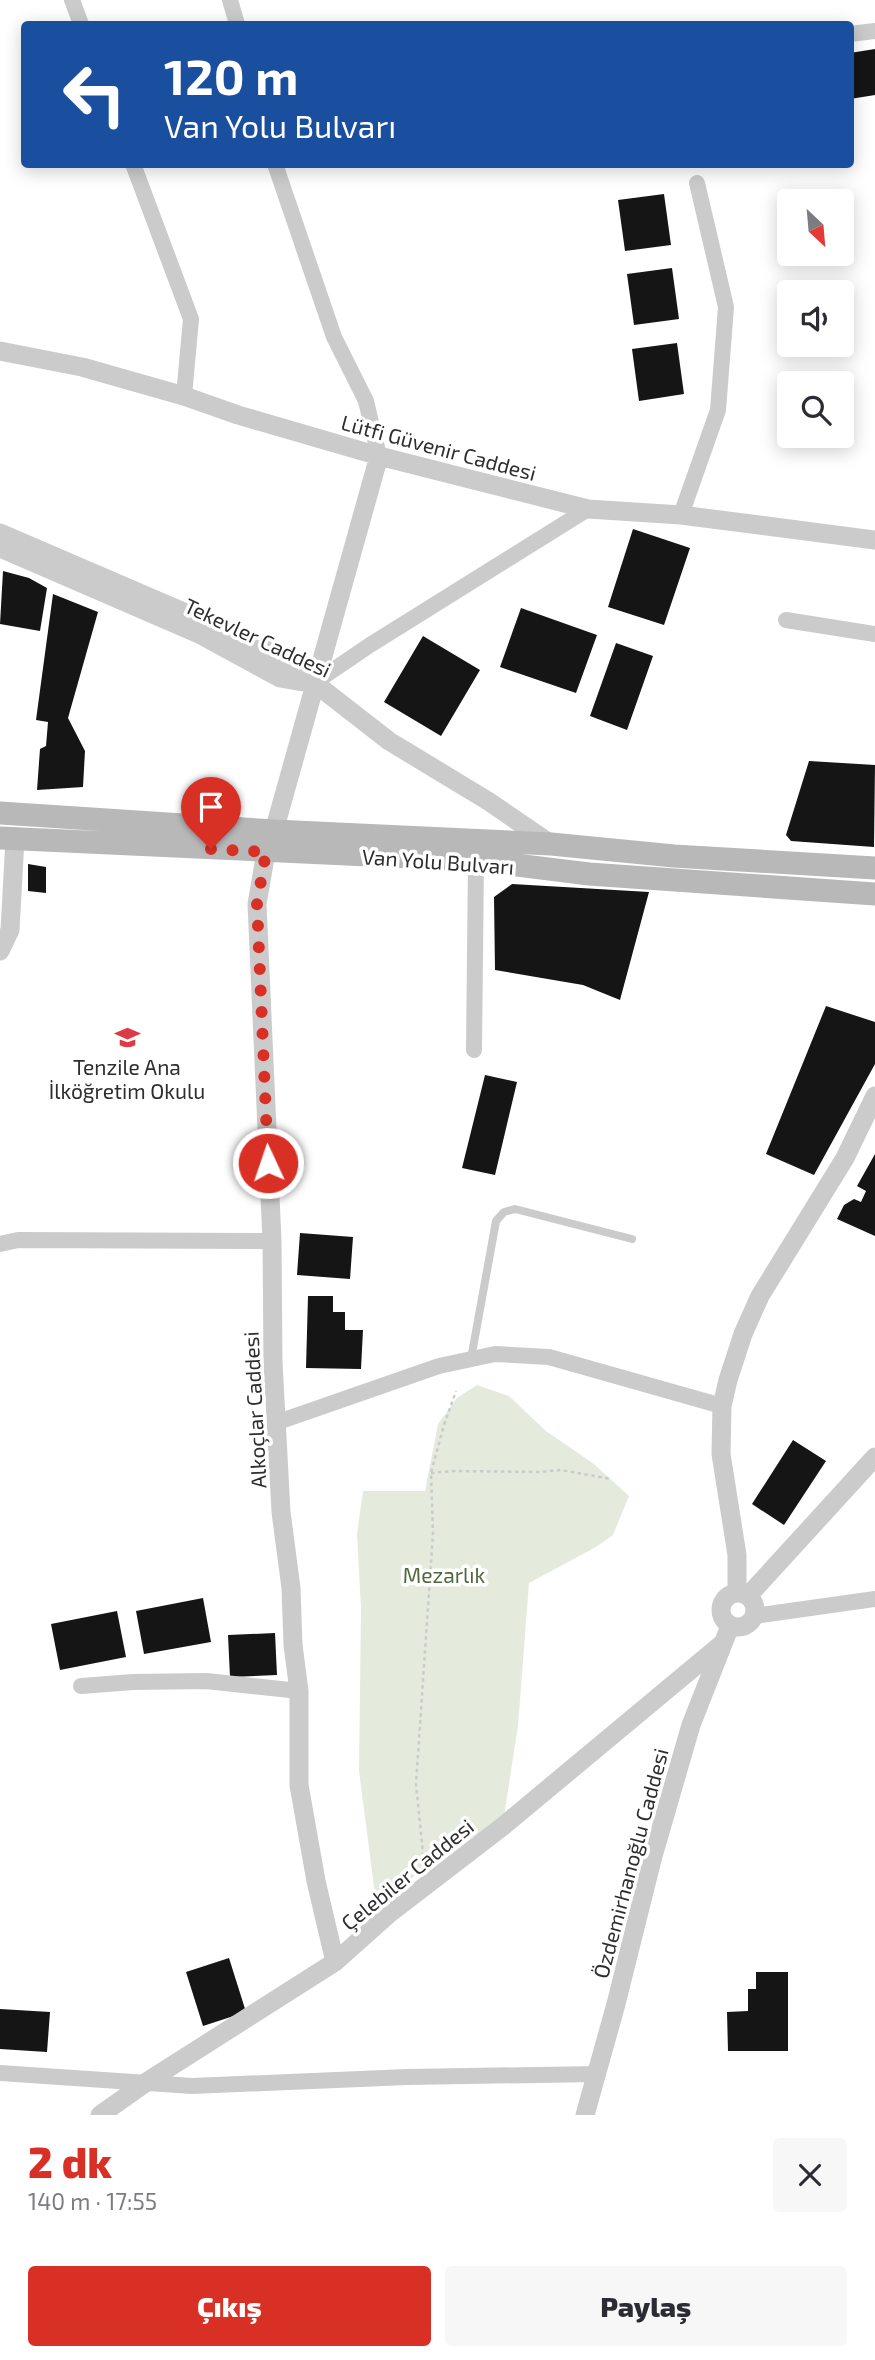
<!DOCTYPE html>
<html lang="tr">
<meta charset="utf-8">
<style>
body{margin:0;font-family:"Exo 2",sans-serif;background:#f7f7f7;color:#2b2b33;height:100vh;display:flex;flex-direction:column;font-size:26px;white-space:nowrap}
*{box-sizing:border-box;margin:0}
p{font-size:23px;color:#7c7c81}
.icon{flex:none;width:38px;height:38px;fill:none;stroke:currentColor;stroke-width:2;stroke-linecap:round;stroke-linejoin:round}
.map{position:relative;height:2115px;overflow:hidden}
.drawer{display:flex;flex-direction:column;background:#fff;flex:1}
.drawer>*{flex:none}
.hud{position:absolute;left:21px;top:21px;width:833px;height:147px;border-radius:7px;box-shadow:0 4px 18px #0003;background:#1a4fa0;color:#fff;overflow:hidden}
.needle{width:46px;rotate:154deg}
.fabs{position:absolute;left:777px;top:189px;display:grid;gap:14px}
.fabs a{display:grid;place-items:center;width:77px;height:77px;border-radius:7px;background:#fff;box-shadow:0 4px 18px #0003;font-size:35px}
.pin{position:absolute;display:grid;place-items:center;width:60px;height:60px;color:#fff;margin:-72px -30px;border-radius:50% 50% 50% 0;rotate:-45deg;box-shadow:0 0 7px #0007}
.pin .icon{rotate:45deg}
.me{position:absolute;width:77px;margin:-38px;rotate:357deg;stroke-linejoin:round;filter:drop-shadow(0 0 5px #0008)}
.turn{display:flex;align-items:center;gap:24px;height:147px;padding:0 28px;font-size:32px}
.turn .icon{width:91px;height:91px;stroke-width:2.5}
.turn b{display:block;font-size:49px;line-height:60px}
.round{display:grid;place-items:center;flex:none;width:74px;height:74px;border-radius:7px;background:#f7f7f7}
.head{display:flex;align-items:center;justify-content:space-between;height:119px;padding:0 28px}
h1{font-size:42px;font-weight:800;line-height:52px;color:#d93025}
.button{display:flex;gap:14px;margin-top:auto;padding:14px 28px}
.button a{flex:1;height:80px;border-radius:7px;background:#d93025;color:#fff;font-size:28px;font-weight:800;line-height:80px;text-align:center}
.button a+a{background:#f7f7f7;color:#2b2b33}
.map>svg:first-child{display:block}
.green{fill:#e4ebdd}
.building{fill:#151515}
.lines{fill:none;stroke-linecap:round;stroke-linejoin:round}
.path{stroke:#cbcbcb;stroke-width:2.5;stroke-dasharray:3.5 3.5;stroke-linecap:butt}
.service{stroke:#cbcbcb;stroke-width:8}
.minor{stroke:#cbcbcb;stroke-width:16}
.tertiary{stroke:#cbcbcb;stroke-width:19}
.secondary{stroke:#b8b8b8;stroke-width:23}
.route{stroke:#d93025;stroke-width:12;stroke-dasharray:0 21.6}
.labels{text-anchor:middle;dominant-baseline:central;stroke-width:7;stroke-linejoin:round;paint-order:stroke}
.street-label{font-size:21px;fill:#2e2e2e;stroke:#fff}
.poi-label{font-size:21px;fill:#2e2e2e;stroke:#fff}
.park-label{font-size:21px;fill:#51683e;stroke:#fff}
</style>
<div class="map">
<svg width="875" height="2115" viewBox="0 0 875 2115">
<rect width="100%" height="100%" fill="#fff"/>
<!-- green -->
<path class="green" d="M477,1385L509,1396L546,1431L594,1464L629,1496L613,1535L596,1547L529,1583L518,1726L504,1816L376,1902L359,1771L361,1608L357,1534L363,1491H425L438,1424L457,1398Z"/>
<!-- building -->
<path class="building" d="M875,49V95L850,99V53Z
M664,194L671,245L625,251L618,200Z
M672,268L679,319L634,325L627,274Z
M677,343L684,394L639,401L632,349Z
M633,529L690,548L664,625L608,607Z
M3,571L29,578L47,588L40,631L0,624Z
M53,594L98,612L68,718L85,751L83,787L37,790L40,749L46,746L48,722L36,720Z
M521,608L597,635L576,693L500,667Z
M423,636L480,670L441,736L384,702Z
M616,643L653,656L627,730L590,716Z
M809,761L875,765L874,847L791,841L786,835Z
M28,864L46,867V893L28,891Z
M512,884L649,892L620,1000L583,985L495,970L494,897Z
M826,1006L875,1022V1064L814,1175L766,1154Z
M485,1075L517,1082L495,1175L462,1168Z
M875,1154V1236L837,1219L844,1205L854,1199L861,1202L866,1191L857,1186Z
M300,1233L353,1237L350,1279L297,1275Z
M308,1296H333V1312H345V1330H363L361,1369L306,1368Z
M793,1440L826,1461L784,1525L752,1504Z
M203,1598L211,1642L144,1654L136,1611Z
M117,1611L126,1657L60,1670L51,1624Z
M275,1633L277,1675L230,1677L228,1635Z
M229,1958L246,2012L203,2026L186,1972Z
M756,1972H788V2051H728L727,2012L748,2011V1989H756Z
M0,2009L50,2012L47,2052L0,2049Z"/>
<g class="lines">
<!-- path -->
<path class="path" d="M431,1473L453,1471L541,1472L561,1470L611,1479
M424,1863L416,1784L433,1533L431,1473L444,1425L456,1391"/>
<!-- service -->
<path class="service" d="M471,1359L496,1221L504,1212L515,1209L632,1239"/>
<!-- minor -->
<path class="minor" d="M72,0L81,24
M230,0L237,24
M850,34L875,31
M133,164L191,319L184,396
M275,164L334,337L366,401L379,456
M681,515L718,410L726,307L697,183
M786,620L875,634
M314,683L370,645L588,509
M474,1050L476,860
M0,1244L18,1240L272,1241
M278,1422L439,1366L495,1354L549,1357L722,1406
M754,1616L875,1599
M81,1686L133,1682L206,1681L299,1691
M0,2073L192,2086L407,2077L597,2074"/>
<!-- tertiary -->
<path class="tertiary" d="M0,351L82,367L184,396L238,415L379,456L588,509L681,515L875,540
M0,533L230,632L281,657L389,741L488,801L551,844
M0,548L199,634L280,678L309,683
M0,951L10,930L15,839
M721 1610a17 17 0 1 1 34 0a17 17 0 1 1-34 0Z
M737,1593V1555L721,1454L722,1406L728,1380L743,1334L760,1296L845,1158L875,1096
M748,1596L875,1457
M335,1962L316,1881L299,1785V1691L293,1645L291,1588L281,1512L273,1362L272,1241L257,904L266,852L274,831L379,456
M100,2115L148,2081L335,1962L390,1913L502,1827L723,1643
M585,2115L616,2004L653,1856L691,1725L730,1626"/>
<!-- secondary -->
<path class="secondary" d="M0,813L274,831L551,844L674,856L875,868
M0,838L476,860L589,874L875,894"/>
</g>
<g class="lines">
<!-- route -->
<path class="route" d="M211,849L266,852L257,904L268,1163"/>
</g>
<!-- icons -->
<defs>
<symbol id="school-bare" viewBox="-9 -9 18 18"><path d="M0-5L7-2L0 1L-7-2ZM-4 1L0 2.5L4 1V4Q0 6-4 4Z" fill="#dc3a45" stroke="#fff" stroke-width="2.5" paint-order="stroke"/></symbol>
</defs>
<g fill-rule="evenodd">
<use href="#school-bare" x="110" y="1020" width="35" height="35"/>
</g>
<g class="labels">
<!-- street labels -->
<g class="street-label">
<text transform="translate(439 447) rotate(15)">Lütfi Güvenir Caddesi</text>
<text transform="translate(258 637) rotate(25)">Tekevler Caddesi</text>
<text transform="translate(438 861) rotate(4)">Van Yolu Bulvarı</text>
<text transform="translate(254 1410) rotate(-93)">Alkoçlar Caddesi</text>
<text transform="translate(630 1863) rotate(-75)">Özdemirhanoğlu Caddesi</text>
<text transform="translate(407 1874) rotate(-39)">Çelebiler Caddesi</text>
</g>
<!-- poi labels -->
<g class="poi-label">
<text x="127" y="1066">Tenzile Ana<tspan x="127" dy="24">İlköğretim Okulu</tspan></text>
</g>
<!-- park labels -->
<g class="park-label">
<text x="444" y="1574">Mezarlık</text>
</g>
</g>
</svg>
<div class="fabs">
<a><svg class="needle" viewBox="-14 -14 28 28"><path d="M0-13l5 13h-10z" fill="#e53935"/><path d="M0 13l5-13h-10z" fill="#7c7c81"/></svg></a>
<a><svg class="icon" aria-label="sound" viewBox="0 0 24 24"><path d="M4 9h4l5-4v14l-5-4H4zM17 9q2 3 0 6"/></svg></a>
<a><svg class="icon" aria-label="search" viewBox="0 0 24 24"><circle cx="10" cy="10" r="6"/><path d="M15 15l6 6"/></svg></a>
</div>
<div class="pin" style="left:211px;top:849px;background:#d93025"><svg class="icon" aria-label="arrive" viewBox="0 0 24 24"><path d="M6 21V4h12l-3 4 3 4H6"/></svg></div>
<svg class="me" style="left:268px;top:1163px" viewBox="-20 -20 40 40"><circle r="17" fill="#d93025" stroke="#fff" stroke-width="3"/><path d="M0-11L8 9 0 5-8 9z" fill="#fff"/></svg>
<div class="hud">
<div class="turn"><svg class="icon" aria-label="left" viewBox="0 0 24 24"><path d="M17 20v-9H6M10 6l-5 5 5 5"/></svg><div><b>120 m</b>Van Yolu Bulvarı</div></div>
</div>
</div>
<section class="drawer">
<div class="head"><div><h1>2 dk</h1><p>140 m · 17:55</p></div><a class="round"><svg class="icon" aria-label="close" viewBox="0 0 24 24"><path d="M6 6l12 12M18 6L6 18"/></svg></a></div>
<div class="button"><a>Çıkış</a><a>Paylaş</a></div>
</section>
